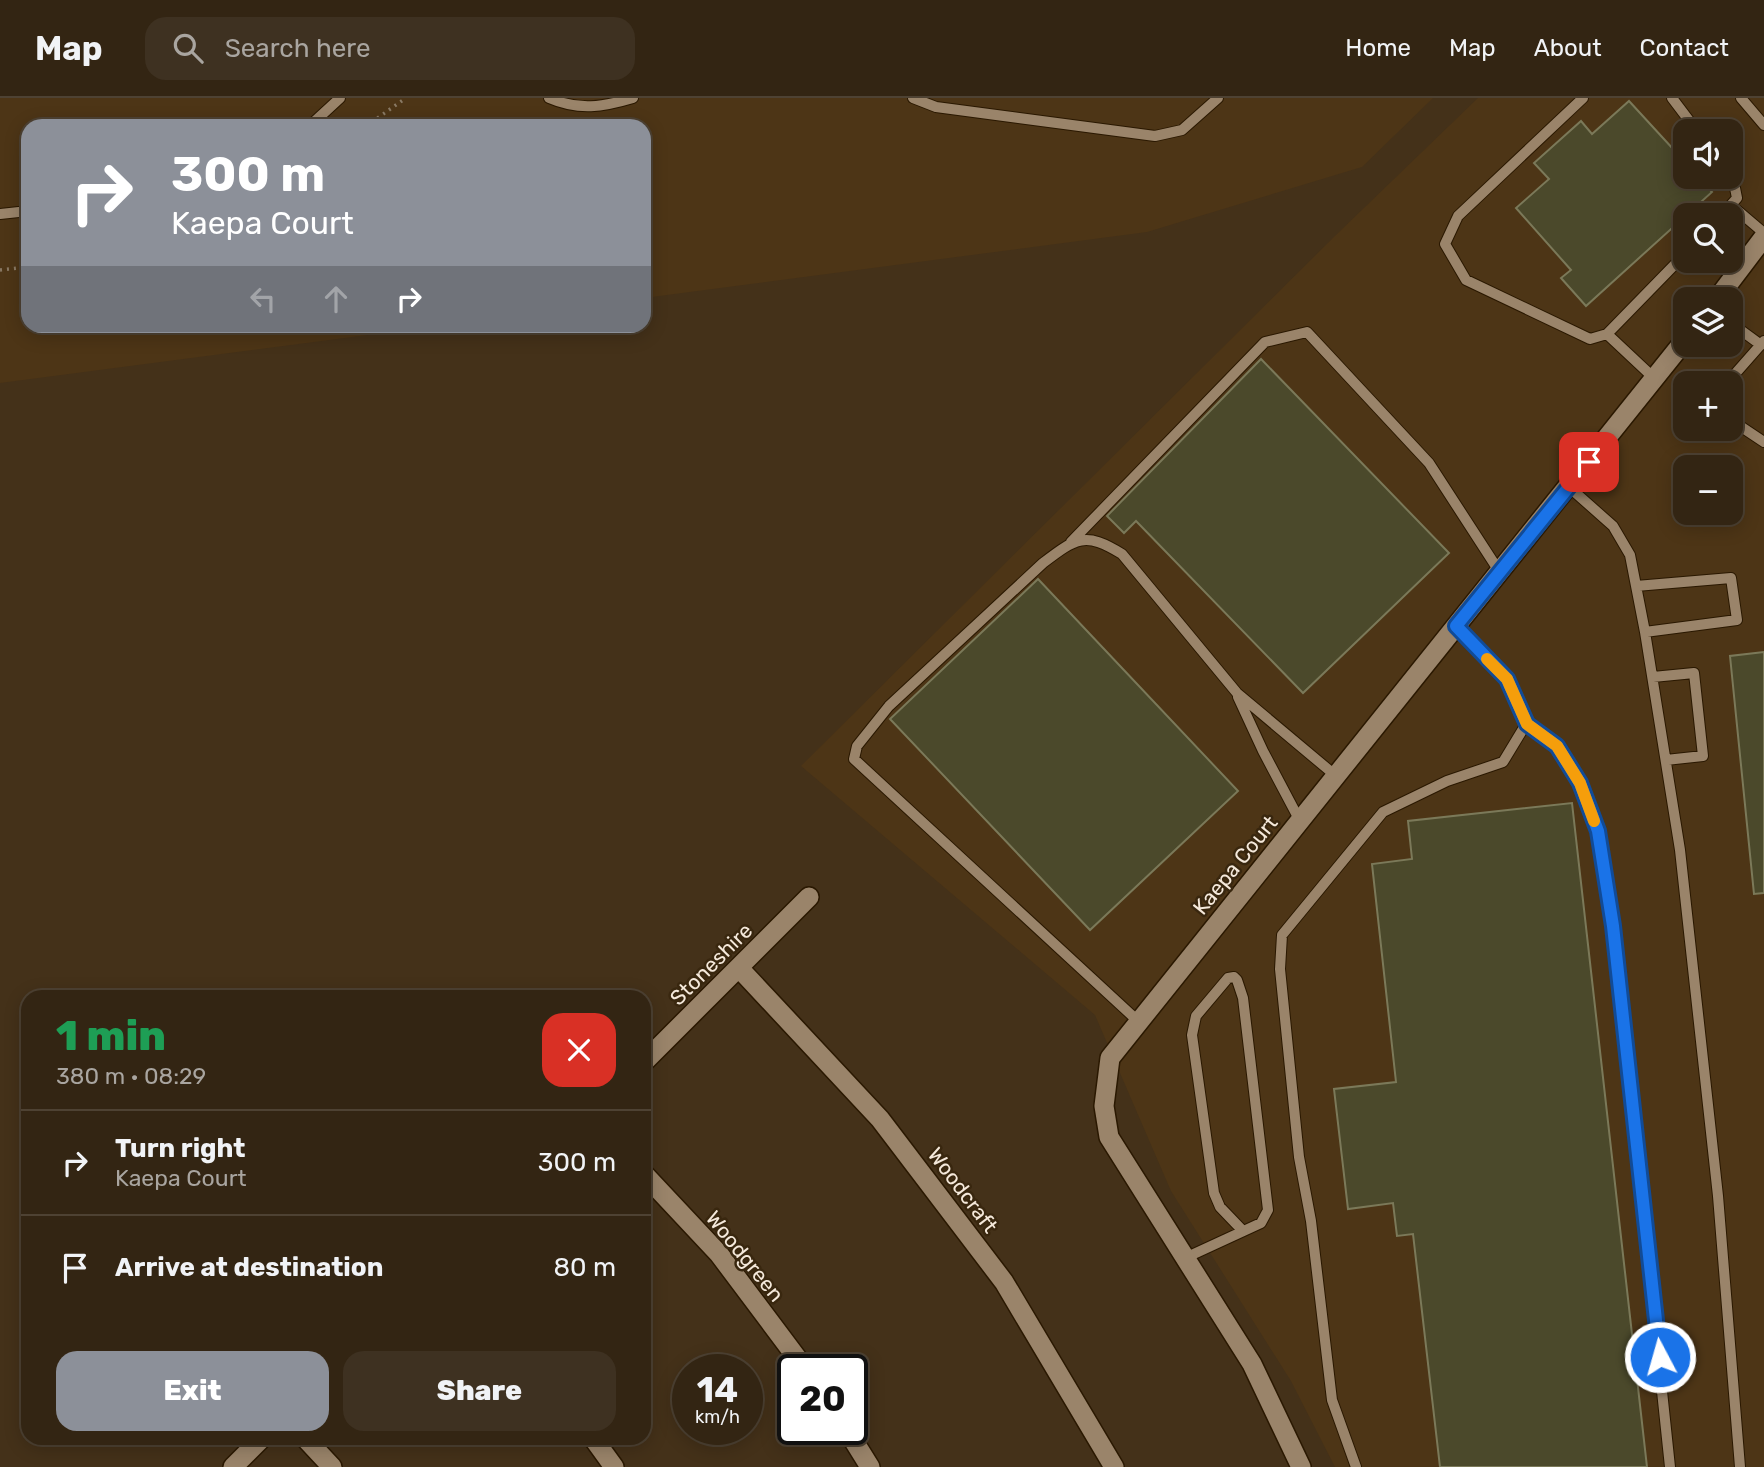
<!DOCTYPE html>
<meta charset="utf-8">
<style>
body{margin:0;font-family:Rubik,sans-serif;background:#3e3121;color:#f1f3f6;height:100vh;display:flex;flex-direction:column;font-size:26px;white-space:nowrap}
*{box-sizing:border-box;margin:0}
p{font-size:23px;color:#a9a5a0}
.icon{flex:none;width:38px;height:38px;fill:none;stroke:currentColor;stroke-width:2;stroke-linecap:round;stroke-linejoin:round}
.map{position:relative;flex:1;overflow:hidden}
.sheet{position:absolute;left:21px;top:892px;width:630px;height:455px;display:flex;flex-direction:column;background:#332513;border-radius:21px;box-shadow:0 4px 18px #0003,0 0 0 2px #4e4233}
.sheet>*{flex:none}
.top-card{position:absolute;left:21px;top:21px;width:630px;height:214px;border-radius:21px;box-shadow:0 4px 18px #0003,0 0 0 2px #4e4233;background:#8c9099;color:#fff;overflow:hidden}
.fabs{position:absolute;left:1673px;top:21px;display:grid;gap:14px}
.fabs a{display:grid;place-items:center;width:70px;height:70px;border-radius:14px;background:#332513;box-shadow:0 4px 18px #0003,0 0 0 2px #4e4233;font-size:35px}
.speed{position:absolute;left:672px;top:1256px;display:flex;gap:14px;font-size:35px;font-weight:700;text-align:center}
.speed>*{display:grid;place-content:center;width:91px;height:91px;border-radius:50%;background:#332513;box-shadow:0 4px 18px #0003,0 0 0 2px #4e4233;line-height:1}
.speed small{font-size:18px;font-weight:400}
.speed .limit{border:4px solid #111;border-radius:10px;background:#fff;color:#111}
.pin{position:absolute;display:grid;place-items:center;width:60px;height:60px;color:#fff;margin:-30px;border-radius:14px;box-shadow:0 4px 10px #0006}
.me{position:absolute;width:77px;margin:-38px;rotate:354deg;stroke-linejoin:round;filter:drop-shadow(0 0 5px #0008)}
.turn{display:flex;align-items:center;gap:24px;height:147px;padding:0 35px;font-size:32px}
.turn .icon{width:91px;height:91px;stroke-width:2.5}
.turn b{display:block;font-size:49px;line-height:60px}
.lanes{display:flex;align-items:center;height:66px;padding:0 35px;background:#0003;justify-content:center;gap:35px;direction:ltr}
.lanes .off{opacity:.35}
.round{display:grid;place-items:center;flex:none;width:74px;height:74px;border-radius:21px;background:#3e3121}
.headline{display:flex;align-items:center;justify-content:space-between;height:119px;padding:0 35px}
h1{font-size:42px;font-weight:800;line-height:52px;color:#1e9e55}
.cta{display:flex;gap:14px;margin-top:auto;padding:14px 35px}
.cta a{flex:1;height:80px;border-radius:21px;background:#8c9099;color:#fff;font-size:28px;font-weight:800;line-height:80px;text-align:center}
.cta a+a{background:#3e3121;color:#f1f3f6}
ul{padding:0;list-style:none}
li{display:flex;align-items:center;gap:21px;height:105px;padding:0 35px;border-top:2px solid #4e4233}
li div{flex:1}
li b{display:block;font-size:26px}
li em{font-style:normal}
header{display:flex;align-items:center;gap:42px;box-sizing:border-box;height:98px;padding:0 35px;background:#332513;border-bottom:2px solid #4e4233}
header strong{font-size:33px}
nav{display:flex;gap:38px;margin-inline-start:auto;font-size:24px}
.search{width:490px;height:63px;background:#3e3121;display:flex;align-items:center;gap:18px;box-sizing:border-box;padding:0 24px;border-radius:21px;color:#a9a5a0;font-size:26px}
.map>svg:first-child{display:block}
.built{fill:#4d3516;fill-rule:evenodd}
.building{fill:#4b492b;stroke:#7b7959;stroke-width:2}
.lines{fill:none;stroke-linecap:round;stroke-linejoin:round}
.service-casing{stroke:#2a1801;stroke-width:12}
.minor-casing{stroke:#2a1801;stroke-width:22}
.path{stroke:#897964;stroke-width:3.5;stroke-dasharray:2 5;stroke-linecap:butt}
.service{stroke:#9a846a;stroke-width:10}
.minor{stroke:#9a846a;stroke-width:19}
.route-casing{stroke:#114b97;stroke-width:18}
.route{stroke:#1a73e8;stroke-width:12}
.slow{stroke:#f59e0b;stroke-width:12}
.labels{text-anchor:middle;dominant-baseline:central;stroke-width:5;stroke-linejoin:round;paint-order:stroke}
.street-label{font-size:21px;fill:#f5e9db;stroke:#39270f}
</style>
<header>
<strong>Map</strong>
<div class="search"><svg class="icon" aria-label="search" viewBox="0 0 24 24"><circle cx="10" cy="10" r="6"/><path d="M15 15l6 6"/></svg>Search here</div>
<nav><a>Home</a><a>Map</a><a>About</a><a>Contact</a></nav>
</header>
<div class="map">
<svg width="1764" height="1369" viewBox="0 0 1764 1369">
<rect width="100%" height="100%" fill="#443119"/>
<!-- built -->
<path class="built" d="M0,0H1433L1362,69L1147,134L644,200V28H28V228H437L0,285Z
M1478,0H1764V1369H1335L1291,1283L1171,1093L1095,917L801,668L1336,137ZM1685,33H1731V79H1685ZM1685,117H1731V163H1685ZM1685,201H1731V247H1685ZM1685,285H1731V331H1685ZM1685,369H1731V415H1685Z"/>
<!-- building -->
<path class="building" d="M1629,3L1685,64V79H1698L1712,94L1586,208L1561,180L1571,172L1516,110L1549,81L1534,65L1581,23L1592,36Z
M1261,261L1449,455L1303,595L1136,423L1124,435L1107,418Z
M1038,481L1238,693L1090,832L890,621Z
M1764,554V795L1754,796L1730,558Z
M1572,705L1647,1369H1440L1413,1136L1397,1138L1393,1105L1348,1111L1334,991L1396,984L1372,766L1412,761L1408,723Z"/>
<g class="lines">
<defs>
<path id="service" d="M549,0C579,13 603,9 633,0
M913,0L936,9L1155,38L1182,32L1218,0
M1583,0L1458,118L1445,146L1466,182L1590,241L1607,236L1685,156
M1672,0L1697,33
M1741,0L1764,27
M306,28L314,24L340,0
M1731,107L1764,135
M0,116L28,113
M1722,117L1737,100L1734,85L1730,79
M1731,225L1761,247
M1607,236L1655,281
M1727,285L1764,243
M1731,322L1764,344
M1569,389L1613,428L1630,457L1645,534L1680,752L1718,1098L1740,1369
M1071,444L1265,244L1307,234L1429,365L1499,473
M1636,488L1731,480L1737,522L1645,534
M1653,579L1694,575L1703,658L1666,662
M1238,599L1263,653L1300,723
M1526,626L1557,648L1580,685L1598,733L1613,828L1670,1369
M1139,924L854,661L857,648L889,608L1043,465C1076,440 1085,433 1122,456L1237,595L1336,678
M1185,1160L1261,1125L1268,1112L1243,900L1237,882L1234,879L1228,880L1196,918L1192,937L1214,1095L1220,1109L1243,1133
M1356,1369L1332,1302L1311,1123L1299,1059L1280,871L1282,837L1383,714L1447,683L1503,664L1526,626L1507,581L1456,528"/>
<path id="minor" d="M1717,201L1764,139
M739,870L880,1021L1004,1184L1114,1369
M644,964L809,799
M644,1076L719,1156L806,1272
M847,1332L870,1369
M305,1340L332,1369
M593,1340L614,1369
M233,1369L262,1340
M1301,1369L1252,1266L1109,1039L1104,1008L1110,960L1685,242"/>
</defs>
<!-- service casing -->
<use href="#service" class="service-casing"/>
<!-- minor casing -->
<use href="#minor" class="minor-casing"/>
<!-- path -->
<path class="path" d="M366,28L406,0
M0,172L28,169"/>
<!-- service -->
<use href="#service" class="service"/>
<!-- minor -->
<use href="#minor" class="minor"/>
</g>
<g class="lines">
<defs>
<path id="route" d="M1589,364L1456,528L1507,581L1527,626L1557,648L1580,685L1598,733L1613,828L1660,1259"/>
</defs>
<!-- route casing -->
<use href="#route" class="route-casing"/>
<!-- route -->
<use href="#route" class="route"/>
<!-- slow -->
<path class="slow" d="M1487,561L1507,581L1527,626L1557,648L1580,685L1594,723"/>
</g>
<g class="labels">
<!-- street labels -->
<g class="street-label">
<text transform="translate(1235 767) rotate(-51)">Kaepa Court</text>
<text transform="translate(711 866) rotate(-45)">Stoneshire</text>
<text transform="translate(963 1092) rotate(53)">Woodcraft</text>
<text transform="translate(745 1158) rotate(51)">Woodgreen</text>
</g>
</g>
</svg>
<div class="fabs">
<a><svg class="icon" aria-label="sound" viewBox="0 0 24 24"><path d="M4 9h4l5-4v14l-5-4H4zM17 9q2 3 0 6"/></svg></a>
<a><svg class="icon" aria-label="search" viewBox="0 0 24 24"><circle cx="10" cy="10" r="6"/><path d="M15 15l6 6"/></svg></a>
<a><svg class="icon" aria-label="layers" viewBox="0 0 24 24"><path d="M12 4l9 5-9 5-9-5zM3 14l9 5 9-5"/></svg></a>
<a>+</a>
<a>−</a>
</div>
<div class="speed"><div>14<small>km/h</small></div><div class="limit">20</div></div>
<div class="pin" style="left:1589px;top:364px;background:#d93025"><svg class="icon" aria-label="arrive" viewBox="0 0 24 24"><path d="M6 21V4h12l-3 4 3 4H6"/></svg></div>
<svg class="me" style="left:1660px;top:1259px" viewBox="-20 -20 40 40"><circle r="17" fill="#1a73e8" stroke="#fff" stroke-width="3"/><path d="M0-11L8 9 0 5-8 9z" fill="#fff"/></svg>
<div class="top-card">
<div class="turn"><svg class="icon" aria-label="right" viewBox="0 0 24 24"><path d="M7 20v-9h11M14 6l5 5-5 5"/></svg><div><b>300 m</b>Kaepa Court</div></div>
<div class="lanes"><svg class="icon off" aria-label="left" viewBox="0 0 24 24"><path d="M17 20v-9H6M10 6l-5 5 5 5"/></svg><svg class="icon off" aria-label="ahead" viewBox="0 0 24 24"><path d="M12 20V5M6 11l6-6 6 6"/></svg><svg class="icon" aria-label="right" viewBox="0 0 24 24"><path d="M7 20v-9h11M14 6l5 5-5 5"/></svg></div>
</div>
<section class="sheet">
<div class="headline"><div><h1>1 min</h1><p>380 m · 08:29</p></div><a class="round" style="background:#d93025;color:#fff"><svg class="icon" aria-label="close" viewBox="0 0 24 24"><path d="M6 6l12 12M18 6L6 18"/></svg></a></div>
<ul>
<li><svg class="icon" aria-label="right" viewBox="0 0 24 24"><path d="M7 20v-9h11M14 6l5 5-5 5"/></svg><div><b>Turn right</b><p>Kaepa Court</p></div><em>300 m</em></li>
<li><svg class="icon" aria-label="arrive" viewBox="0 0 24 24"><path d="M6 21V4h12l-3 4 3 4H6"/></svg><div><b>Arrive at destination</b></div><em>80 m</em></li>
</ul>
<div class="cta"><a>Exit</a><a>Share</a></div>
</section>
</div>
